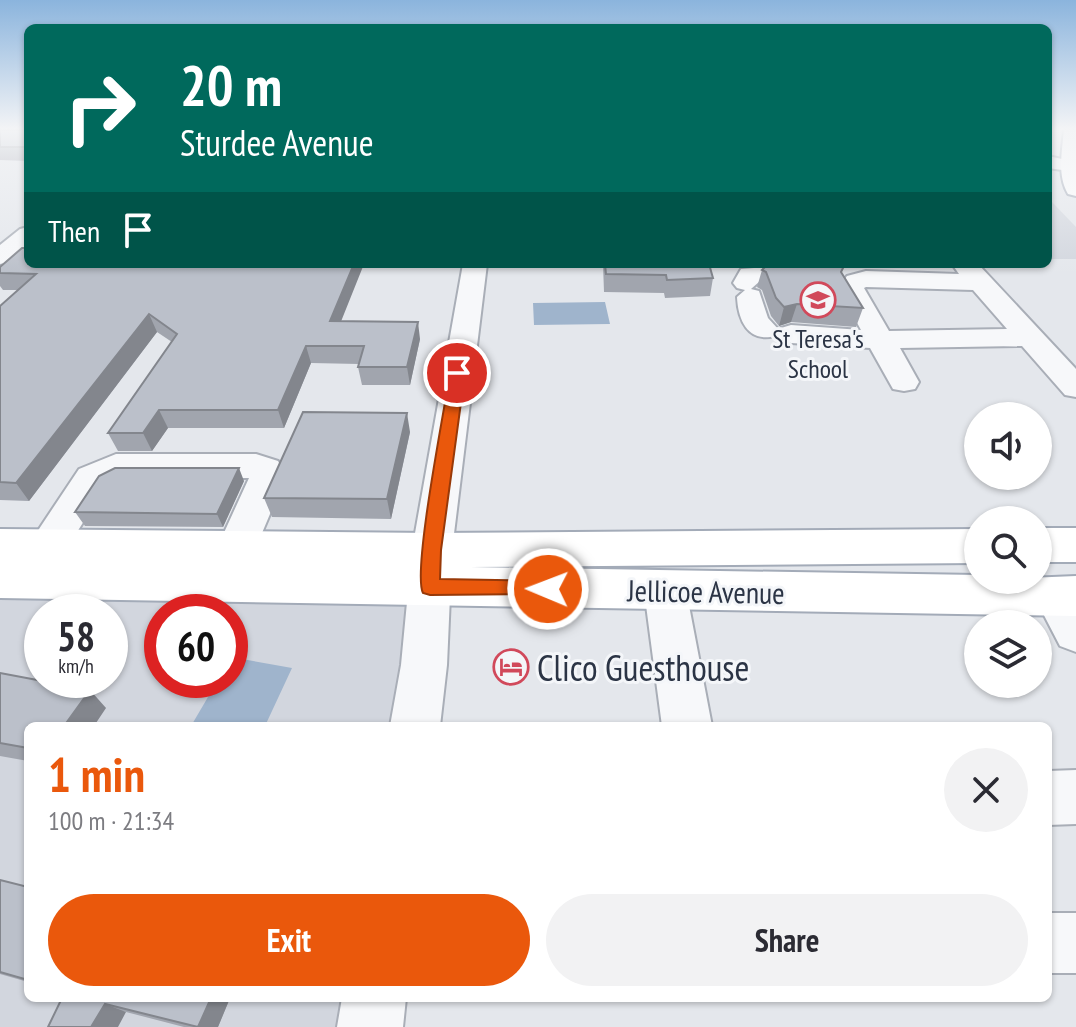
<!DOCTYPE html>
<meta charset="utf-8">
<style>
body{margin:0;font-family:"PT Sans Narrow",sans-serif;background:#f2f2f3;color:#2b2b33;height:100vh;display:flex;flex-direction:column;font-size:30px;white-space:nowrap}
*{box-sizing:border-box;margin:0}
p{font-size:26px;color:#7c7c81}
.icon{flex:none;width:44px;height:44px;fill:none;stroke:currentColor;stroke-width:2;stroke-linecap:round;stroke-linejoin:round}
.map{position:relative;flex:1;overflow:hidden}
.drawer{position:absolute;left:24px;top:722px;width:1028px;height:280px;display:flex;flex-direction:column;background:#fff;border-radius:12px;box-shadow:0 2px 6px #0004}
.drawer>*{flex:none}
.banner{position:absolute;left:24px;top:24px;width:1028px;height:244px;border-radius:12px;box-shadow:0 2px 6px #0004;background:#00695c;color:#fff;overflow:hidden}
.fabs{position:absolute;left:964px;top:402px;display:grid;gap:16px}
.fabs a{display:grid;place-items:center;width:88px;height:88px;border-radius:50%;background:#fff;box-shadow:0 2px 6px #0004;font-size:40px}
.speed{position:absolute;left:24px;top:594px;display:flex;gap:16px;font-size:40px;font-weight:700;text-align:center}
.speed>*{display:grid;place-content:center;width:104px;height:104px;border-radius:50%;background:#fff;box-shadow:0 2px 6px #0004;line-height:1}
.speed small{font-size:20px;font-weight:400}
.speed .limit{border:12px solid #d22;background:#fff;color:#111}
.pin{position:absolute;display:grid;place-items:center;width:68px;height:68px;color:#fff;margin:-34px;border:4px solid #fff;border-radius:50%;box-shadow:0 2px 8px #0007}
.me{position:absolute;width:88px;margin:-44px;rotate:271deg;stroke-linejoin:round;filter:drop-shadow(0 0 6px #0008)}
.turn{display:flex;align-items:center;gap:28px;height:168px;padding:0 24px;font-size:36px}
.turn .icon{width:104px;height:104px;stroke-width:2.5}
.turn b{display:block;font-size:56px;line-height:68px}
.then{display:flex;align-items:center;height:76px;padding:0 24px;background:#0003;gap:16px;font-size:30px}
.round{display:grid;place-items:center;flex:none;width:84px;height:84px;border-radius:42px;background:#f2f2f3}
.head{display:flex;align-items:center;justify-content:space-between;height:136px;padding:0 24px}
h1{font-size:48px;font-weight:700;line-height:60px;color:#ea580c}
.cta{display:flex;gap:16px;margin-top:auto;padding:16px 24px}
.cta a{flex:1;height:92px;border-radius:48px;background:#ea580c;color:#fff;font-size:32px;font-weight:700;line-height:92px;text-align:center}
.cta a+a{background:#f2f2f3;color:#2b2b33}
.map>svg:first-child{display:block}
.built{fill:#d2d6de;fill-rule:evenodd}
.water{fill:#9fb4cc}
.lines{fill:none;stroke-linecap:round;stroke-linejoin:round}
.minor-casing{stroke:#a9aeb7;stroke-width:4}
.major-casing{stroke:#a3abb8;stroke-width:4}
.minor{fill:#f7f8fa;fill-rule:evenodd}
.major{fill:#fff;fill-rule:evenodd}
.wall{fill:#a1a5ae}
.shaded-wall{fill:#83868d}
.building{fill:#bbc0ca;stroke:#83868d;stroke-width:2}
.route{fill:#ea580c;stroke:#983908;stroke-width:2}
.labels{text-anchor:middle;dominant-baseline:central;stroke-width:6;stroke-linejoin:round;paint-order:stroke}
.far-poi-label{font-size:26px;fill:#2b3445;stroke:#f4f6f9}
.street-label{font-size:30px;fill:#2b3445;stroke:#f4f6f9}
.near-poi-label{font-size:36px;fill:#2b3445;stroke:#f4f6f9;text-anchor:start}
</style>
<div class="map">
<svg width="1076" height="1027" viewBox="0 0 1076 1027">
<rect width="100%" height="100%" fill="#e4e7ec"/>
<!-- built -->
<path class="built" d="M1048,189L1052,202L1076,227V259H1048Z
M0,580L426,587L405,726H28V998H364L360,1027H0ZM42,612H110V680H42ZM162,612H230V680H162Z"/>
<!-- water -->
<path class="water" d="M605,302L610,324L534,325L533,303Z
M231,657L292,668L265,726H191L218,680H230Z"/>
<g class="lines">
<defs>
<path id="minor" d="M1048,156L1076,162V172L1048,168Z
M28,227V246L9,262L0,264V245L20,229Z
M463,264H487L452,550L447,665L440,726H390L401,665L412,550Z
M805,264L816,271L812,276L760,281L751,289L759,291L768,318L779,330L775,336C748,343 738,320 737,297L745,290L737,288L733,283L741,269Z
M952,264H978L1076,369V397L1065,395L1022,346L900,348L919,382L915,389L904,391L893,389L870,348L791,343L781,340L777,334L781,328L791,325L861,330L838,288L847,276L866,271L959,274ZM866,287L973,290L1007,329L889,331L864,288Z
M116,454H256L278,461L286,476L251,559L237,563L223,559L217,548L249,478H122L105,487L61,558L47,562L33,558L27,547L79,469Z
M665,573L680,578L686,590L712,726H662L644,590L650,578Z
M1055,579L1070,584L1076,594V652L1060,646L1034,596L1040,584Z
M1076,770V824L1048,825V771Z
M1048,913H1076V973H1048Z
M342,998H406L403,1027H337Z"/>
<path id="major" d="M1064,130H1076V196L1068,194C1057,176 1062,151 1064,130Z
M1038,528H1076V562H1038Z
M0,529L432,533L978,529V563L470,567L978,575V580L1076,576V616L0,598Z"/>
</defs>
<!-- minor casing -->
<use href="#minor" class="minor-casing"/>
<!-- major casing -->
<use href="#major" class="major-casing"/>
<!-- minor -->
<use href="#minor" class="minor"/>
<!-- major -->
<use href="#major" class="major"/>
</g>
<!-- wall -->
<path class="wall" d="M0,130H28V161L0,160Z
M603,264H709L713,278L710,296L665,298L664,293L604,292Z
M0,267L341,322L420,339L410,385H362L358,367L359,364L311,363L284,428H168L152,451H118L108,433L172,342L157,332L29,501L0,500V306L18,290H3L0,286Z
M762,270L842,273L863,308L856,327L791,322L779,326L771,316L762,290L757,287Z
M410,432L391,519L272,517L264,498Z
M244,481L223,527L85,526L75,512Z
M0,673L106,708L28,726V761L0,756Z
M0,880L28,887V982L0,974Z
M62,998H230L218,1027H184L126,1012Z"/>
<!-- shaded-wall -->
<path class="shaded-wall" d="M354,264H364L334,339L330,321Z
M797,304L791,322L779,326L784,307Z
M149,314L157,332L29,501L16,483Z
M418,322L420,339L410,385L407,367Z
M306,346L311,363L284,428L278,410Z
M159,410L168,428L152,451L143,433Z
M407,413L410,432L391,519L387,499Z
M239,468L244,481L223,527L217,514Z
M90,690L106,708L94,726H64Z
M211,998H230L218,1027H198Z
M105,1004L126,1012L118,1027H91Z"/>
<!-- building -->
<path class="building" d="M0,130H28V147H0Z
M22,248H28V264H354L330,321L418,322L407,367H358L364,346H306L278,410H159L143,433H108L177,334L149,314L16,483L0,482V306L36,274L0,273V267Z
M605,264H709L713,278L667,280L666,275L606,274Z
M790,264H845L841,272L863,308L797,304L784,307L776,298L766,272L762,270L766,266Z
M303,412L407,413L387,499L264,498Z
M115,468H239L217,514L75,512L99,476Z
M0,673L90,690L64,726H28V748L0,743Z
M0,880L28,887V980L0,972Z
M62,998H211L198,1027L105,1004L91,1027H48Z"/>
<!-- sky -->
<linearGradient id="sky" x2="0" y2="1"><stop stop-color="#8bb4dd"/><stop offset="0.47" stop-color="#f3f4f6"/><stop offset="1" stop-color="#f3f4f6" stop-opacity="0"/></linearGradient>
<rect width="1076" height="274" fill="url(#sky)"/>
<!-- route -->
<path class="route" d="M457,368L465,373L441,550L440,579L548,581L555,583L558,589L555,594L430,595L423,593C412,572 445,407 450,373Z"/>
<!-- icons -->
<defs>
<symbol id="school-ring" viewBox="-11 -11 22 22"><circle r="9.5" fill="#f4f6f9" stroke="#d1495b" stroke-width="1.5"/><path d="M0-5L7-2L0 1L-7-2ZM-4 1L0 2.5L4 1V4Q0 6-4 4Z" fill="#d1495b"/></symbol>
<symbol id="hotel-ring" viewBox="-11 -11 22 22"><circle r="9.5" fill="#f4f6f9" stroke="#d1495b" stroke-width="1.5"/><path d="M-6-4.5h1.5V1H6V5H4.5V3h-9V5H-6ZM-4 0a1.8 1.8 0 1 1 3.6 0ZM.5 0V-2.5h3Q6-2.5 6 0Z" fill="#d1495b"/></symbol>
</defs>
<g fill-rule="evenodd">
<use href="#school-ring" x="798" y="280" width="40" height="40"/>
<use href="#hotel-ring" x="491" y="647" width="40" height="40"/>
</g>
<g class="labels">
<!-- far-poi labels -->
<g class="far-poi-label">
<text x="818" y="338">St Teresa's<tspan x="818" dy="30">School</tspan></text>
</g>
<!-- street labels -->
<g class="street-label">
<text transform="translate(706 591) rotate(1)">Jellicoe Avenue</text>
</g>
<!-- near-poi labels -->
<g class="near-poi-label">
<text x="537" y="667">Clico Guesthouse</text>
</g>
</g>
</svg>
<div class="fabs">
<a><svg class="icon" aria-label="sound" viewBox="0 0 24 24"><path d="M4 9h4l5-4v14l-5-4H4zM17 9q2 3 0 6"/></svg></a>
<a><svg class="icon" aria-label="search" viewBox="0 0 24 24"><circle cx="10" cy="10" r="6"/><path d="M15 15l6 6"/></svg></a>
<a><svg class="icon" aria-label="layers" viewBox="0 0 24 24"><path d="M12 4l9 5-9 5-9-5zM3 14l9 5 9-5"/></svg></a>
</div>
<div class="speed"><div>58<small>km/h</small></div><div class="limit">60</div></div>
<div class="pin" style="left:457px;top:373px;background:#d93025"><svg class="icon" aria-label="arrive" viewBox="0 0 24 24"><path d="M6 21V4h12l-3 4 3 4H6"/></svg></div>
<svg class="me" style="left:548px;top:589px" viewBox="-20 -20 40 40"><circle r="17" fill="#ea580c" stroke="#fff" stroke-width="3"/><path d="M0-11L8 9 0 5-8 9z" fill="#fff"/></svg>
<div class="banner">
<div class="turn"><svg class="icon" aria-label="right" viewBox="0 0 24 24"><path d="M7 20v-9h11M14 6l5 5-5 5"/></svg><div><b>20 m</b>Sturdee Avenue</div></div>
<div class="then">Then<svg class="icon" aria-label="arrive" viewBox="0 0 24 24"><path d="M6 21V4h12l-3 4 3 4H6"/></svg></div>
</div>
<section class="drawer">
<div class="head"><div><h1>1 min</h1><p>100 m · 21:34</p></div><a class="round"><svg class="icon" aria-label="close" viewBox="0 0 24 24"><path d="M6 6l12 12M18 6L6 18"/></svg></a></div>
<div class="cta"><a>Exit</a><a>Share</a></div>
</section>
</div>
